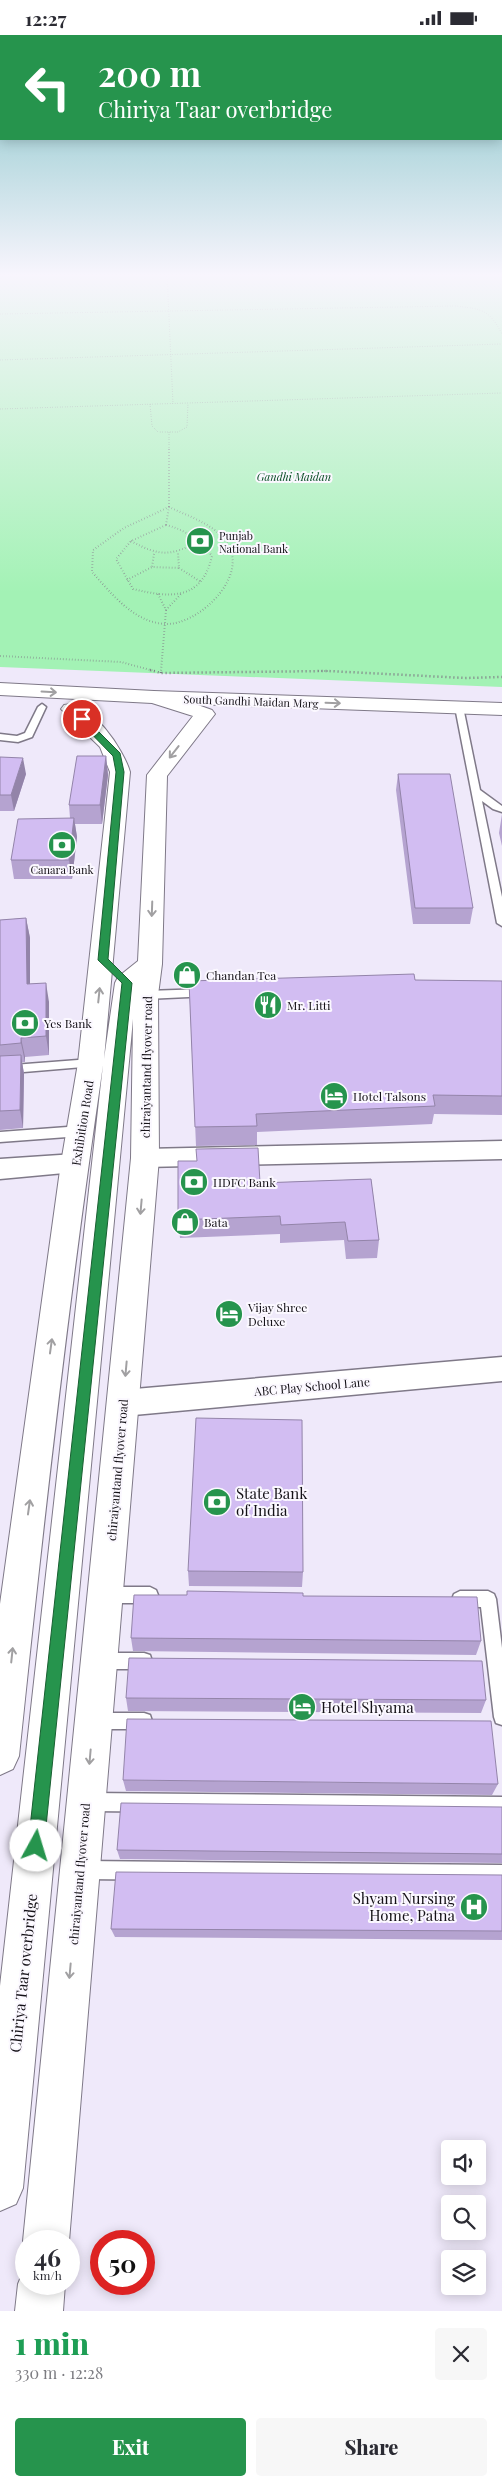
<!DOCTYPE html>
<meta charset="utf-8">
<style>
body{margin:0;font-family:"Playfair Display",serif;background:#f7f7f7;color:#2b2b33;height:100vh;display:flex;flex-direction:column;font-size:19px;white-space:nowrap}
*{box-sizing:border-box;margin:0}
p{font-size:16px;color:#7c7c81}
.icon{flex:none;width:28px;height:28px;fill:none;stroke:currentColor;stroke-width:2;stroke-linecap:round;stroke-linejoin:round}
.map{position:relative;height:2276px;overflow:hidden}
.drawer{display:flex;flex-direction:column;background:#fff;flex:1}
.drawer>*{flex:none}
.top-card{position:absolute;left:0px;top:0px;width:502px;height:105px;box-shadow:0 2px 12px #0003;background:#26944d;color:#fff;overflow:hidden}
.tools{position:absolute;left:441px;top:2105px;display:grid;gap:10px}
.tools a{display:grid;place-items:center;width:45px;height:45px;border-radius:5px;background:#fff;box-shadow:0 2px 12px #0003;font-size:25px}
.speed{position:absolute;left:15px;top:2195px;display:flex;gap:10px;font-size:25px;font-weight:700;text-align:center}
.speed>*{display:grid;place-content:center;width:65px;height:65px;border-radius:50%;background:#fff;box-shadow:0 2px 12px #0003;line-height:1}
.speed small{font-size:12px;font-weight:400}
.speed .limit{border:8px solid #d22;background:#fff;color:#111}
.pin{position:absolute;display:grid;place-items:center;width:42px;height:42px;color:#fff;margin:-21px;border:2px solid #fff;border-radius:50%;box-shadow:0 1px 5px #0007}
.me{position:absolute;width:55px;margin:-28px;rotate:6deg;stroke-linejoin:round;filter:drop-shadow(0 0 4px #0008)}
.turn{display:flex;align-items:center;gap:18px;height:105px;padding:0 15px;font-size:22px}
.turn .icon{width:65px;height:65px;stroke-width:2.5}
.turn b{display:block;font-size:35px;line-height:42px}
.round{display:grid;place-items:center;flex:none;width:52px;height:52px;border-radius:5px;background:#f7f7f7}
.summary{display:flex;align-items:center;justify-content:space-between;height:85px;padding:0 15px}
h1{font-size:30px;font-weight:800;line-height:38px;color:#1e9e55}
.cta{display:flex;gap:10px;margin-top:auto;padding:10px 15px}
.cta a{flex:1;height:58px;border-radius:5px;background:#26944d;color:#fff;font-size:20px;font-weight:800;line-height:58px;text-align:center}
.cta a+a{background:#f7f7f7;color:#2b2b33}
.status{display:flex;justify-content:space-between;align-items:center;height:35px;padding:0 25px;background:#fff;direction:ltr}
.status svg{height:14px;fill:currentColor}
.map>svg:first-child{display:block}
.green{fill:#a3f2b5}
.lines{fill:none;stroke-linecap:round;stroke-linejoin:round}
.service-casing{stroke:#7f7988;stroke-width:3}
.minor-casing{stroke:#7f7988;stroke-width:3}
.secondary-casing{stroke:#7f7988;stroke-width:2}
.path-far2{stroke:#7d7984;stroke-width:1;stroke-dasharray:0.5 2;stroke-linecap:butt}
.path-far1{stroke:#7d7984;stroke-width:2;stroke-dasharray:0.5 2.5;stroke-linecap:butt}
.path{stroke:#7d7984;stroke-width:2.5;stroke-dasharray:1 3;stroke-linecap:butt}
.service{fill:#fff;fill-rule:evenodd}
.minor{fill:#fff;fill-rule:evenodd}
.secondary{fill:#fff;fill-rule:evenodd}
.wall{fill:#b5a3d0}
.shaded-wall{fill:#9384a9}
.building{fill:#d2bdf2;stroke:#9384a9}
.oneway{stroke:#a1a0a2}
.route{fill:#26944d;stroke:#196032}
.labels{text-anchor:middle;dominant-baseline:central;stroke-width:4;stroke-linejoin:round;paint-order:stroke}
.far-park-label{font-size:11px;font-style:italic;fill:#064b22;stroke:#fbf8ff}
.far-poi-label{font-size:11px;fill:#141117;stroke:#fbf8ff;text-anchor:start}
.far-street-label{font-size:11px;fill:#141117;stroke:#fbf8ff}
.poi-label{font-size:12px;fill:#141117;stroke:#fbf8ff;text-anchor:start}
.street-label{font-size:12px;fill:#141117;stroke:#fbf8ff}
.near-poi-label{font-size:15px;fill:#141117;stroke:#fbf8ff;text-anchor:start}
.near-street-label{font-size:15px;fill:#141117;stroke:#fbf8ff}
</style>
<div class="status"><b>12:27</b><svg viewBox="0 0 49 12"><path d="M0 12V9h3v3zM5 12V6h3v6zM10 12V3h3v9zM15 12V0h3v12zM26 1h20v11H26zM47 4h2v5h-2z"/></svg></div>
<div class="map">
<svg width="502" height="2276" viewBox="0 0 502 2276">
<rect width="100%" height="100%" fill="#efe9fa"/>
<!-- green -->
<path class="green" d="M0,239H502V652L0,632Z"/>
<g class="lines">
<defs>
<path id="service" d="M42,669L46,672L32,702L18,707L0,705V699L17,701L25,698L38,672Z
M459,669L463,672L480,755L502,771V777L493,774L482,766L502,862V891L497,888L455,672Z
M206,954L212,958L210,961L146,964L140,960L146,956Z
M91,1024L95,1025L97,1028L95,1031L0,1039V1031Z
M81,1091L87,1096L81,1101L0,1107V1097Z
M108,1552H150L156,1555L158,1560L156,1565L150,1568H108L102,1565L100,1560L102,1555Z
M460,1556H488L494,1559L496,1564L502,1613V1690L496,1688L494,1682L481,1572H460L454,1569L452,1564L454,1559Z
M102,1618H144L150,1620L152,1626L150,1632L144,1634H102L96,1632L94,1626L96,1620Z
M96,1678H144L150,1680L152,1686L150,1692L144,1694H96L90,1692L88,1686L90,1680Z
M88,1758L502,1762V1780L88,1776L82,1773L79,1767L82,1761Z
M84,1826L502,1830V1848L84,1844L78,1841L75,1835L78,1829Z"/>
<path id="minor" d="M502,1106V1124L145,1132L136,1130L133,1123L136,1116L145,1114Z
M75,1119L84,1121L87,1128L84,1135L75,1137L0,1144V1124Z
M502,1322V1346L123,1381L113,1377L109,1368L113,1359L123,1355Z"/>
<path id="secondary" d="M0,648L154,656L502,668V680L195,669L212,675L215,679L167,741L162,929L158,960L159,1123L69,2206H26V2214L23,2206L131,1123L133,984L23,2153L16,2169L0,2176V1951L103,1030C69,1260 43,1490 19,1721L13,1734L0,1740V1569L61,1128L78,1028L110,737L100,712L61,674L64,670C90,664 124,715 130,737L104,1024L115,948L118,942L138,926L147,740L193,681L152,668L0,660Z
M25,2232L26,2249H65L63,2276H15L18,2249Z"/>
</defs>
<!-- service casing -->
<use href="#service" class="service-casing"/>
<!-- minor casing -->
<use href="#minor" class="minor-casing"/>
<!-- secondary casing -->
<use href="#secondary" class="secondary-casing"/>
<!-- path-far2 -->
<path class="path-far2" d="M167,239L173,369
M0,241L138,239
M0,279L455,271C482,274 489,274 502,299
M0,325L502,309
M150,369L152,391L158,397H178L187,392L188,368
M0,374L502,358
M169,397V415"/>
<!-- path-far1 -->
<path class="path-far1" d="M169,414V472
M169,472C188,481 216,490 227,508C250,542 198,590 166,589C134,588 111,558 92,537L93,515L124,493Z
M166,490C186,495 199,505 212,521C202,566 170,563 133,554L116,524L131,506Z
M166,490L169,472
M131,506C160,522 171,521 200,506
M154,519L152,532L179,533L178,518
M179,533L201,547
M127,545L152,532
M158,559L166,575L161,636
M166,575L181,559
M0,621L121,627L154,636
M318,636H330"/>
<!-- path -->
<path class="path" d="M150,635L161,638L328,636L465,643L502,642
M161,638V635"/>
<!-- service -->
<use href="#service" class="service"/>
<!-- minor -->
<use href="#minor" class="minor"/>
<!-- secondary -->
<use href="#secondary" class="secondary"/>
</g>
<!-- wall -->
<path class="wall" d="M106,721L108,740L102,789H75L77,802L72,844H14L11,825L70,783L69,770Z
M0,722L26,739L14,776H0Z
M398,739L473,873L470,889H413L396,755Z
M502,779V811L499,798Z
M26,883L30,903V949L49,967V1020L25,1022V1027H22L24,1039L23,1093L0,1095V885Z
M415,945L502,946V1080L434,1079L432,1089L257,1097V1110L196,1111L189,946Z
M197,1126L260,1148L371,1144L379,1205L377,1223L346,1224L344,1205L280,1208V1199L180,1203L178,1185Z
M188,1536L303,1537L302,1552L189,1551Z
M303,1561L481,1606L476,1620L133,1616L131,1603Z
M126,1663L486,1665L481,1678L128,1676Z
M123,1745L498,1749L492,1760L126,1756Z
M502,1772V1828L120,1824L117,1815Z
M502,1840V1905L115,1902L111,1894Z"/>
<!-- shaded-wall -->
<path class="shaded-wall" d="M106,721L108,740L102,789L100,770Z
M23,723L26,739L14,776L11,760Z
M74,783L77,802L72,844L69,825Z
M26,883L30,903V968L27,949Z
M46,948L49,967V1020L46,1001Z
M21,1003L25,1022V1027L21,1008Z
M21,1020L24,1039L23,1093L20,1075Z"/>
<!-- building -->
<path class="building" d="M77,721H106L100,770H69Z
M0,722L23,723L11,760H0Z
M398,739H450L473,873H415Z
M74,783L69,825H11L18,784Z
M26,883L27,949L46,948V1001L21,1003V1008L0,1010V885Z
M414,939L415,945L502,946V1061L433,1060L435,1071L256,1079L257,1091L195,1092L189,946Z
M21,1020L20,1075L0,1076V1021Z
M258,1113L260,1148L371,1144L379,1205L348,1206L345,1187L281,1190L280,1181L178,1185V1126H197L196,1114Z
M196,1383L302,1385L303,1537L188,1536Z
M187,1556L303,1558V1561L477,1562L481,1606L131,1603L134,1560H187Z
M129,1623L482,1626L486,1665L126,1663Z
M127,1684L491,1686L498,1749L123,1745Z
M121,1768L502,1772V1819L117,1815Z
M116,1837L502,1840V1896L111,1894Z"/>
<!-- one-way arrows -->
<defs><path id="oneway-shaft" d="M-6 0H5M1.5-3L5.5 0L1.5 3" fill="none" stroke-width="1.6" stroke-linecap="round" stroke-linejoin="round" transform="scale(1.25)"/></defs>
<g class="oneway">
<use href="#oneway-shaft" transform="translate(49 657) rotate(3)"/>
<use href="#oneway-shaft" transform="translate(333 668) rotate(2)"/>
<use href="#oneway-shaft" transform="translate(174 717) rotate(128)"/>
<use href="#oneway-shaft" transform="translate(152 874) rotate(92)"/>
<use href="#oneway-shaft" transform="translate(99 960) rotate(-84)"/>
<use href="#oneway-shaft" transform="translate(141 1172) rotate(95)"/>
<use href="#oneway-shaft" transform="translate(51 1311) rotate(-82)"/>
<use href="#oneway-shaft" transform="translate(126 1334) rotate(95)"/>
<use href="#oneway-shaft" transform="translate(29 1472) rotate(-82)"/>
<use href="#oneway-shaft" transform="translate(12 1620) rotate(-84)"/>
<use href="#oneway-shaft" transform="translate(90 1722) rotate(95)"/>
<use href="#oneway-shaft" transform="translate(70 1936) rotate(95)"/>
</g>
<!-- sky -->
<linearGradient id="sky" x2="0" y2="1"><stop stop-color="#7cc0c5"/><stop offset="0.43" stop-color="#f8f5fd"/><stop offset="1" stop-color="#f8f5fd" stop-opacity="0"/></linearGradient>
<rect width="502" height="558" fill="url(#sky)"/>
<!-- route -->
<path class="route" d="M79,683H85L120,718L124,737L108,924L132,948L44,1811L42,1817L36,1820L30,1817L28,1811L122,948L98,925L116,737L113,721L79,686Z"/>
<!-- icons -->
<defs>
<symbol id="bank-disc" viewBox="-11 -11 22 22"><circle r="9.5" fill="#26944d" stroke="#fbf8ff"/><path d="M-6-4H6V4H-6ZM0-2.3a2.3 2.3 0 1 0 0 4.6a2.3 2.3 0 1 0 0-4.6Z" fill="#fff"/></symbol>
<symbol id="shop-disc" viewBox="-11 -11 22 22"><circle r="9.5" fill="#26944d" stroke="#fbf8ff"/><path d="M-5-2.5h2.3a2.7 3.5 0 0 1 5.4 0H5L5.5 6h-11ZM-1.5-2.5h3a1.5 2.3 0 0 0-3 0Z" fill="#fff"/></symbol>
<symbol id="restaurant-disc" viewBox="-11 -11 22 22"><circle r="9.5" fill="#26944d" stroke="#fbf8ff"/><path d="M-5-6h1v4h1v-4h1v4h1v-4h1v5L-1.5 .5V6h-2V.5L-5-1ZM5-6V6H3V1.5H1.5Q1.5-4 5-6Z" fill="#fff"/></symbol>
<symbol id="hotel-disc" viewBox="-11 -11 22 22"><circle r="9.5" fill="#26944d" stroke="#fbf8ff"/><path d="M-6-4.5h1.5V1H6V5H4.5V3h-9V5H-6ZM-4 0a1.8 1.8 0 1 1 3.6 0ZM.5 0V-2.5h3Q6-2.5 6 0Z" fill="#fff"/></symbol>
<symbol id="hospital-disc" viewBox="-11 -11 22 22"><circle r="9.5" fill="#26944d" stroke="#fbf8ff"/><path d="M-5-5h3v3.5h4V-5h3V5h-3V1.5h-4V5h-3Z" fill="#fff"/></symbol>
</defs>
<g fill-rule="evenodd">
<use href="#bank-disc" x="184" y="490" width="32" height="32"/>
<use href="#bank-disc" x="46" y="794" width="32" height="32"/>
<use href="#shop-disc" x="171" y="924" width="32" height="32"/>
<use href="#restaurant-disc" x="252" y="954" width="32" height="32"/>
<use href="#bank-disc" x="9" y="972" width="32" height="32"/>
<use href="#hotel-disc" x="318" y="1045" width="32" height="32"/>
<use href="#bank-disc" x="178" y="1131" width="32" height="32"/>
<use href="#shop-disc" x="169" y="1171" width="32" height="32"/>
<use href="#hotel-disc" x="213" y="1263" width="32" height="32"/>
<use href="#bank-disc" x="201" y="1451" width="32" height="32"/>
<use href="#hotel-disc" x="286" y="1656" width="32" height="32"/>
<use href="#hospital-disc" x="458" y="1856" width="32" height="32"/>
</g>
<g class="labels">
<!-- far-park labels -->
<g class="far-park-label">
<text x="294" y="441">Gandhi Maidan</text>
</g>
<!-- far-poi labels -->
<g class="far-poi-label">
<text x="219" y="500">Punjab<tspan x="219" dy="13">National Bank</tspan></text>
<text x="62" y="834" text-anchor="middle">Canara Bank</text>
</g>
<!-- far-street labels -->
<g class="far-street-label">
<text transform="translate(251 666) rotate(2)">South Gandhi Maidan Marg</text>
</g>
<!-- poi labels -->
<g class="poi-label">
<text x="206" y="940">Chandan Tea</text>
<text x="287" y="970">Mr. Litti</text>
<text x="44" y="988">Yes Bank</text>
<text x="353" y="1061">Hotel Talsons</text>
<text x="213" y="1147">HDFC Bank</text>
<text x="204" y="1187">Bata</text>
<text x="248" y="1272">Vijay Shree<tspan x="248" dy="14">Deluxe</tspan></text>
</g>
<!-- street labels -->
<g class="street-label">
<text transform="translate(146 1032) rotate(-89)">chiraiyantand flyover road</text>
<text transform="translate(82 1088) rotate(-81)">Exhibition Road</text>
<text transform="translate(312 1351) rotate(-5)">ABC Play School Lane</text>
<text transform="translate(117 1435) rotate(-85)">chiraiyantand flyover road</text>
<text transform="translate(79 1839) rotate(-85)">chiraiyantand flyover road</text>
</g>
<!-- near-poi labels -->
<g class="near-poi-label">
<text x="236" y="1458">State Bank<tspan x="236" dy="17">of India</tspan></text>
<text x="321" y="1672">Hotel Shyama</text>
<text x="455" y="1863" text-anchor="end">Shyam Nursing<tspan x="455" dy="17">Home, Patna</tspan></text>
</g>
<!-- near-street labels -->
<g class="near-street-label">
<text transform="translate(23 1938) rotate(-84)">Chiriya Taar overbridge</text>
</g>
</g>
</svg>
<div class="tools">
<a><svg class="icon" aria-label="sound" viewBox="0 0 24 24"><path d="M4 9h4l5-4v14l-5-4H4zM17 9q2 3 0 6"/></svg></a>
<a><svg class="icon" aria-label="search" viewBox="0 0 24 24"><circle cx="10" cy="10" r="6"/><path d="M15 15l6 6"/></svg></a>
<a><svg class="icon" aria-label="layers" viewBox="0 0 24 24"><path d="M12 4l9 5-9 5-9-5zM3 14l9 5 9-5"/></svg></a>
</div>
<div class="speed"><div>46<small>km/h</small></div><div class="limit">50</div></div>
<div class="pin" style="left:82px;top:684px;background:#d93025"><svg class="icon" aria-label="arrive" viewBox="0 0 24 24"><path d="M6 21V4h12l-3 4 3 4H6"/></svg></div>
<svg class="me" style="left:36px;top:1811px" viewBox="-20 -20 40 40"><circle r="19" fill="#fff"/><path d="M0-13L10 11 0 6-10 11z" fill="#26944d"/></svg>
<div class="top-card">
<div class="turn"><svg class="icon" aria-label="left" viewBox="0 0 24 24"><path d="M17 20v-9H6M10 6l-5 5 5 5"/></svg><div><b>200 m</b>Chiriya Taar overbridge</div></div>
</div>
</div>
<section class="drawer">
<div class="summary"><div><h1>1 min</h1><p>330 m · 12:28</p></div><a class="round"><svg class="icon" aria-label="close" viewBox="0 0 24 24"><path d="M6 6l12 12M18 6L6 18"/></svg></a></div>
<div class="cta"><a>Exit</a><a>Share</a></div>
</section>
